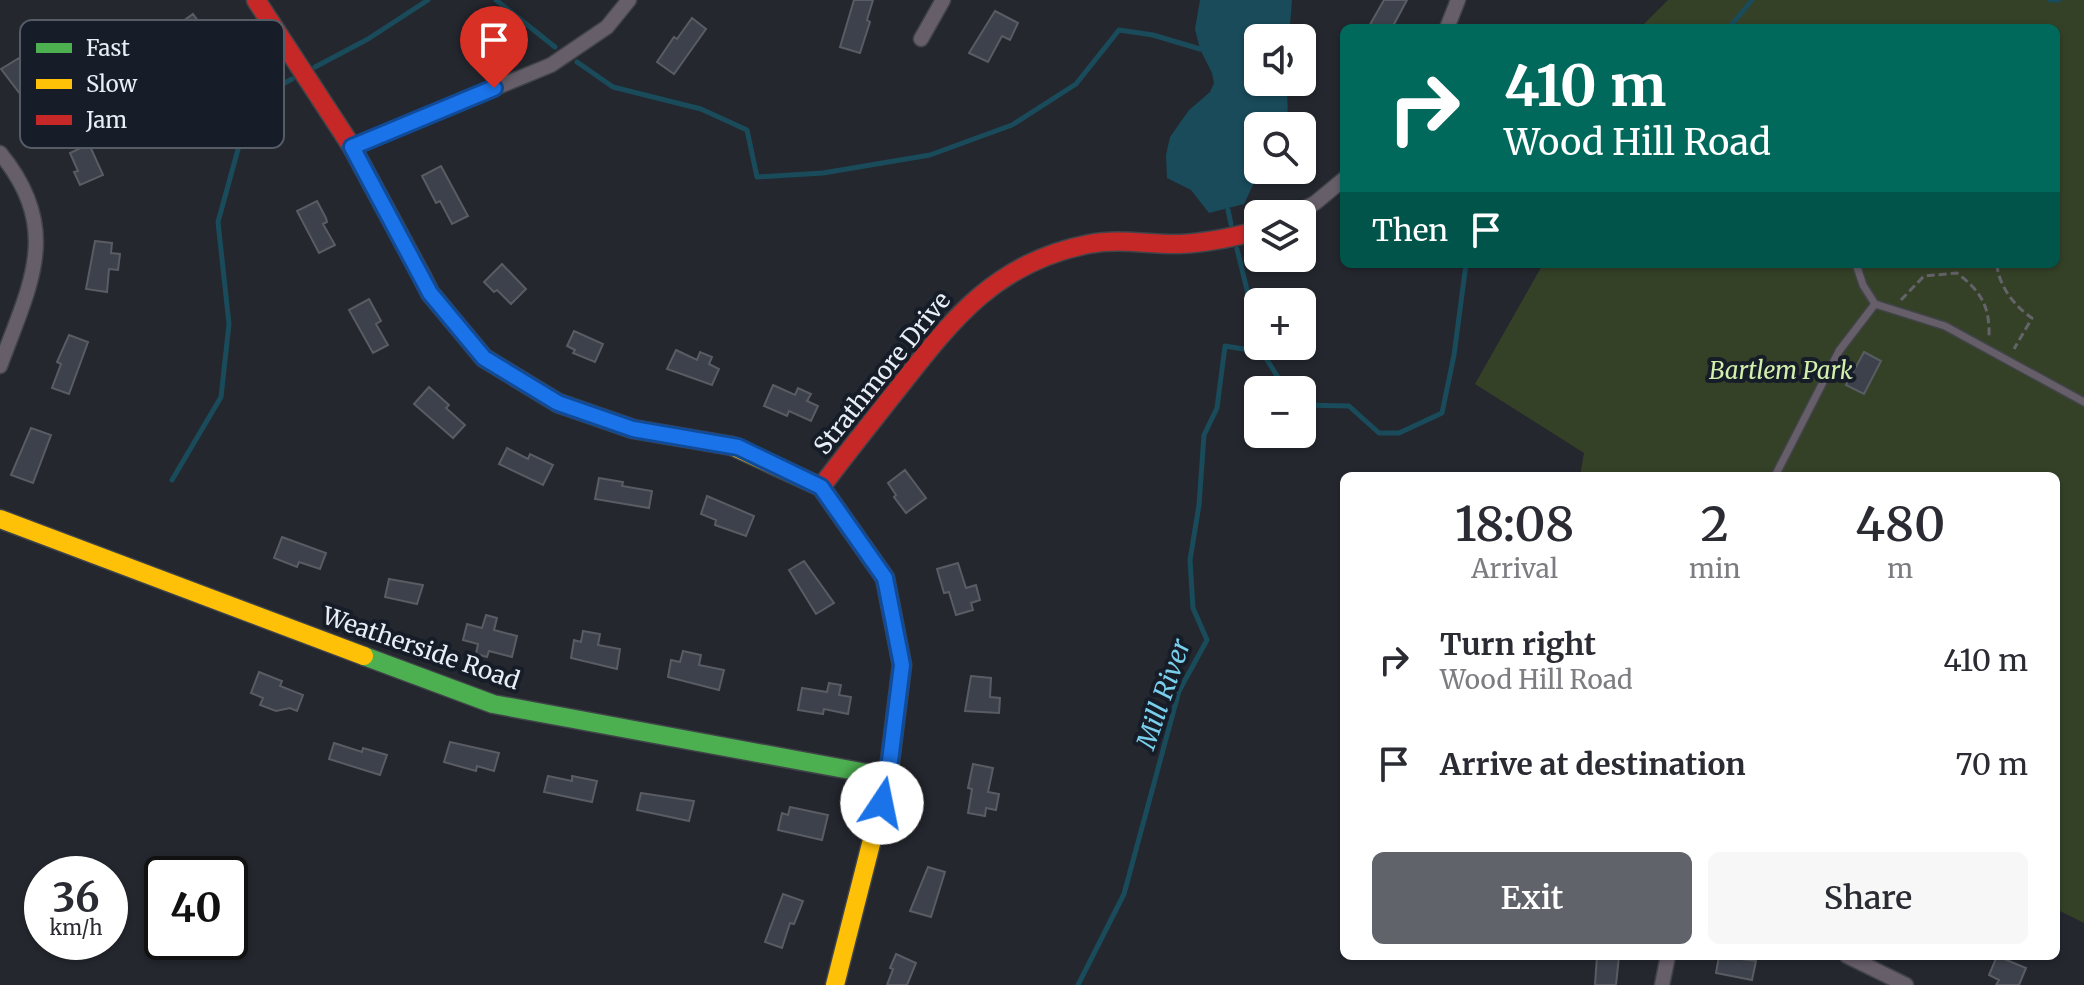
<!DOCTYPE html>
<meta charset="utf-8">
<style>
body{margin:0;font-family:Merriweather,serif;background:#f7f7f7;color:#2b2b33;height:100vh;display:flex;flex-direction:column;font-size:30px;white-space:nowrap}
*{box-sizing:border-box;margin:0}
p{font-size:26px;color:#7c7c81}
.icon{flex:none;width:44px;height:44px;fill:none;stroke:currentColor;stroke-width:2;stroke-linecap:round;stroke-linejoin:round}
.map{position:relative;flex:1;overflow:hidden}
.details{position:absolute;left:1340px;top:472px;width:720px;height:488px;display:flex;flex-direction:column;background:#fff;border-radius:12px;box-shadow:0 2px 6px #0004}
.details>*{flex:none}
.guide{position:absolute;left:1340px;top:24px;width:720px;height:244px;border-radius:12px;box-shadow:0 2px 6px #0004;background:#00695c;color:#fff;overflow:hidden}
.buttons{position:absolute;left:1244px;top:24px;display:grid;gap:16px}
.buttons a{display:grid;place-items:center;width:72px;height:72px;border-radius:12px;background:#fff;box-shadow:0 2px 6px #0004;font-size:40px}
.speed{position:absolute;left:24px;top:856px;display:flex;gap:16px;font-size:40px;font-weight:700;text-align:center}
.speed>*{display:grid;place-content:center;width:104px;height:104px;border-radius:50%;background:#fff;box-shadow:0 2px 6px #0004;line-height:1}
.speed small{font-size:20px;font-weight:400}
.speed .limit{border:4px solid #111;border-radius:12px;background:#fff;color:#111}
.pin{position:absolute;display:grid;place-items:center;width:68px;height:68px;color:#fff;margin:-82px -34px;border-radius:50% 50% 50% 0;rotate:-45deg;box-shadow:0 0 8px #0007}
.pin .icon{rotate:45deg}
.me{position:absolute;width:88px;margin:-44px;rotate:11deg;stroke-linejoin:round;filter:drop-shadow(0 0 6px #0008)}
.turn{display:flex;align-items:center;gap:28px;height:168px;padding:0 32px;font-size:36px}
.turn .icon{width:104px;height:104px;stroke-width:2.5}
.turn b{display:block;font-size:56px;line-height:68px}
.then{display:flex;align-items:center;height:76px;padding:0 32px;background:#0003;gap:16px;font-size:30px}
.eta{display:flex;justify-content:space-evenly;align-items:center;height:136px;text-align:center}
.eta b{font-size:48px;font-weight:600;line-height:56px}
.cta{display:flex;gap:16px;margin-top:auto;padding:16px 32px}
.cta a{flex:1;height:92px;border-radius:12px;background:#61636b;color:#fff;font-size:32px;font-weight:600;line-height:92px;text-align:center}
.cta a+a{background:#f7f7f7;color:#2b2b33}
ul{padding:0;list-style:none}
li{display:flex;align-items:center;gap:24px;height:104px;padding:0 32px}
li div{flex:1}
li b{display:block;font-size:30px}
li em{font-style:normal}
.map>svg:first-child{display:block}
.green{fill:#354127}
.water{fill:#194b5b}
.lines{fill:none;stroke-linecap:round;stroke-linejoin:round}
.stream{stroke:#194b5b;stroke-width:5}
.building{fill:#3c414b;stroke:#595c63;stroke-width:2}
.lane-casing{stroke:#404449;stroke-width:10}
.street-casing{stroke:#404449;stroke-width:17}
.fast-casing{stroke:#404449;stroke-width:21}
.slow-casing{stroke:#404449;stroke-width:21}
.jam-casing{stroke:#404449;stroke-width:21}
.path{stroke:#65636a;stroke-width:3;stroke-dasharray:8 4;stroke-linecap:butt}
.lane{stroke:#665e69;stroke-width:7}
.street{stroke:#665e69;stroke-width:14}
.fast{stroke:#4caf50;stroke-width:18}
.slow{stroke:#ffc107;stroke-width:18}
.jam{stroke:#c62828;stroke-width:18}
.route-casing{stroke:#114b97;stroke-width:20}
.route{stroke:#1a73e8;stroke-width:14}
.labels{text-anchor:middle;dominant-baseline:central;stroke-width:8;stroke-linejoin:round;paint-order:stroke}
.park-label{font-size:24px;font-style:italic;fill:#d2efad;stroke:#171d28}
.street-label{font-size:24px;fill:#e9eef6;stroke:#171d28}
.water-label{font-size:26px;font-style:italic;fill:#7ad0ec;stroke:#171d28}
.key{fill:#171d28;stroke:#565c66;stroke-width:2}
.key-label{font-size:22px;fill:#e9eef6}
</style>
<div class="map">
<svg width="2084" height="985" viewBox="0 0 2084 985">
<rect width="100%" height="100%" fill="#24272e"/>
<!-- green -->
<path class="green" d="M1668,0H2084V923L2056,909V476H1580L1584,453L1475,384L1543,264H2056V28H1640Z"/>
<!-- water -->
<path class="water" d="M1200,0H1292L1289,38H1258V82H1287L1288,126H1258V170H1260L1244,204L1209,213L1191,190L1167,178L1166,155L1170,137L1189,110L1210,92L1214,83L1212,73L1200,49L1195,29Z"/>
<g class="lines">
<!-- stream -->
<path class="stream" d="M496,0L555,47
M2050,0H2059
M1729,28L1752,0
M577,62L613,87L701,109L747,130L757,177L823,173L930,155L1012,125L1076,84L1119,30L1153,35L1200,49
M315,67L368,39L428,0
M1228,210L1231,224
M1237,249L1258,335
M1302,405L1349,406L1379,433H1399L1442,413L1454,355L1466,264
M172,480L221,397L229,324L218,222L248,113L277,87L292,79
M1078,985L1124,894L1179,691L1207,640L1193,608L1190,560L1199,505L1204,435L1217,408L1225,346L1262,352L1286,390"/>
</g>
<!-- building -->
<path class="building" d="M854,0H873L867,20L870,22L860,53L840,47Z
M1384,0H1407L1392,28H1368Z
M995,11L1018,23L1010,40L1002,36L988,62L969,53Z
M193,14L210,37L215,33L230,53L212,67L179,24Z
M692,18L706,29L674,74L657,62L674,37L677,39Z
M19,58L48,102L34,112L1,69Z
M89,144L103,175L80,185L74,172L78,171L70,153Z
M441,166L468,216L452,224L440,201L436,203L422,176Z
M317,201L326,218L327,222L323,224L335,245L319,253L297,211Z
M95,241L112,243L111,253L120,254L118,270L109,269L107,292L86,289Z
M502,264L526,289L511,304L497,290L494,292L484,282Z
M369,299L381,321L376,324L388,345L373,353L349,310Z
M574,331L603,344L595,362L573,353L575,350L567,346Z
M69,335L88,342L69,394L52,388L61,364L57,362Z
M676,350L697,360L700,352L712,357L709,364L719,369L712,385L667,369Z
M1864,352L1881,361L1864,394L1846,385Z
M773,385L795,395L798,388L811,394L807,401L818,406L811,421L789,411L787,416L764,406Z
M429,387L449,405L446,408L465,425L453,438L414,404Z
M31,428L51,435L33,483L11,475Z
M507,448L528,459L530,454L553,465L543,485L499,464Z
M905,470L926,498L906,513L894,497L896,495L888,483Z
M599,478L623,482L622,486L652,491L649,508L595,499Z
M707,496L754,516L746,536L715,525L716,520L701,514Z
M282,537L326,553L320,569L299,562L297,567L274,558Z
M804,561L834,603L816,614L789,570Z
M958,563L966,588L976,585L980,600L971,603L973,610L956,615L949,592L944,593L937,569Z
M389,579L423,585L417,604L385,597Z
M486,615L497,618L494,630L517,636L512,657L489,651L487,657L476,654L478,644L463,640L467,624L482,628Z
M583,631L600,634L598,645L620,649L617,669L571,658L574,640L581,642Z
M683,651L701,655L699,665L724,670L719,690L668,677L671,660L680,662Z
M259,672L282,681L280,686L303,695L297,711L290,708L276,711L260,705L263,698L251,693Z
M971,676L991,678L990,697L1000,698L999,713L965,711Z
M829,683L841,685L839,695L851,697L848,714L824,709L823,714L798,710L802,688L827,692Z
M450,742L499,753L494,771L477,766L476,771L444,762Z
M334,743L362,752L363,748L387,755L380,775L329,759Z
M973,764L993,768L988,792L999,794L996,810L986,808L985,816L968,813L972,789L968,788Z
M548,776L572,781V776L597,781L592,802L544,792Z
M641,793L694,801L689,821L637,810Z
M790,807L828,815L822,840L778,830L782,813L788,815Z
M928,867L945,872L931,917L910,911Z
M783,894L803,901L794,924L790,923L782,948L765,942Z
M896,954L916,963L907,985H887L893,969L890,968Z
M1597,956H1619L1616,985H1595Z
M1719,956L1756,961L1752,980L1716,973Z
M1997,956L2026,968L2019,985H1996L1999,980L1989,975Z"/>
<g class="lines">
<defs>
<path id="lane" d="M1856,264L1863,285L1875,304L1945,326L2084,402
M1775,476L1839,351L1875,304"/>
<path id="street" d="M1447,28L1458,0
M921,39L943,0
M352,147L551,65L607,27L629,0
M0,153C63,230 30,284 0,366
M1294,214L1315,203L1344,179
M1847,956L1906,985
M1662,985L1668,956"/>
<path id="fast" d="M422,277L430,293L484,358L558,403L633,429L732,446
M364,656L493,704L888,777"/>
<path id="slow" d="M732,446L821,487L885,578L902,665L888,777L835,985
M0,519L364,656"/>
<path id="jam" d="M256,0L352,147L422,277
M821,487C847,453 873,420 900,386C954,317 997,262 1089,244C1121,238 1149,245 1180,244C1207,243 1232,237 1258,231"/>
</defs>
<!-- lane casing -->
<use href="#lane" class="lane-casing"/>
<!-- street casing -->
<use href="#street" class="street-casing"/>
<!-- fast casing -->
<use href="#fast" class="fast-casing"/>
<!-- slow casing -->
<use href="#slow" class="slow-casing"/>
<!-- jam casing -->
<use href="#jam" class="jam-casing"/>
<!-- path -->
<path class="path" d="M1997,264C1998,285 2015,307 2032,318L2014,349
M1901,300L1924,276L1957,273C1982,292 1990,307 1989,338"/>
<!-- lane -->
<use href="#lane" class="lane"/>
<!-- street -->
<use href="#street" class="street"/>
<!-- fast -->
<use href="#fast" class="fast"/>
<!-- slow -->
<use href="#slow" class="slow"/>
<!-- jam -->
<use href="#jam" class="jam"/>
</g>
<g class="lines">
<defs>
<path id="route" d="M494,88L352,147L430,293L484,358L558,403L633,429L738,447L821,487L885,578L902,665L888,777L882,803"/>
</defs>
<!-- route casing -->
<use href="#route" class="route-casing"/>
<!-- route -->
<use href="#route" class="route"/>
</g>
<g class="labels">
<!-- park labels -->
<g class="park-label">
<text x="1781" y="370">Bartlem Park</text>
</g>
<!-- street labels -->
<g class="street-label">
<text transform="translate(882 373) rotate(-51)">Strathmore Drive</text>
<text transform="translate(421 648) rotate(19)">Weatherside Road</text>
</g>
<!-- water labels -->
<g class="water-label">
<text transform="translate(1163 694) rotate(-71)">Mill River</text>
</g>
</g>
<!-- legend -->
<rect x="20" y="20" width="264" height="128" rx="12" class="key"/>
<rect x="36" y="43" width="36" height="10" fill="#4caf50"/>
<rect x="36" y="79" width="36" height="10" fill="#ffc107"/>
<rect x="36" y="115" width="36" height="10" fill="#c62828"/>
<g class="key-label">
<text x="86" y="56">Fast</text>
<text x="86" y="92">Slow</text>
<text x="86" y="128">Jam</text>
</g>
</svg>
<div class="buttons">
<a><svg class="icon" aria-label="sound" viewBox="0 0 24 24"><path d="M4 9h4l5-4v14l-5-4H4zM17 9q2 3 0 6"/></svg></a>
<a><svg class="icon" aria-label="search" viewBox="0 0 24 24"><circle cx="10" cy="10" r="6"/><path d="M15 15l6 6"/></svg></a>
<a><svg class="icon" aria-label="layers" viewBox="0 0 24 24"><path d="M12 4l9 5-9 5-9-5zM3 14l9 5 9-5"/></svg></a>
<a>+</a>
<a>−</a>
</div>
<div class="speed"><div>36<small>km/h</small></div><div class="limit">40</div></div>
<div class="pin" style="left:494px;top:88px;background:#d93025"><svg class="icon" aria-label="arrive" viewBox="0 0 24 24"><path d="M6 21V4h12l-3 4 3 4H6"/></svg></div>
<svg class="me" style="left:882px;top:803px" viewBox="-20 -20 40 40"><circle r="19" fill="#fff"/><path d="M0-13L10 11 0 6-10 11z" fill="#1a73e8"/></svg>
<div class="guide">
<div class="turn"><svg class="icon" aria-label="right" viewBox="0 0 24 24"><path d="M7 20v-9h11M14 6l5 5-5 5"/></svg><div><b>410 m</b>Wood Hill Road</div></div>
<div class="then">Then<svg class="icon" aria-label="arrive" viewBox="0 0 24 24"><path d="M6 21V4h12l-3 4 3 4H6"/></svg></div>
</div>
<section class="details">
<div class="eta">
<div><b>18:08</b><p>Arrival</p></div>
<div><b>2</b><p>min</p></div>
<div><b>480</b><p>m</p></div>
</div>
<ul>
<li><svg class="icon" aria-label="right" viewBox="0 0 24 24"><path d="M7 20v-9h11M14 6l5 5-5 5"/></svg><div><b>Turn right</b><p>Wood Hill Road</p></div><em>410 m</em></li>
<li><svg class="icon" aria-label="arrive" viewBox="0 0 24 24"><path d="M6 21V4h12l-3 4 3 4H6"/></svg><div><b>Arrive at destination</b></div><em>70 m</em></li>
</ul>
<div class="cta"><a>Exit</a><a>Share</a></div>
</section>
</div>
